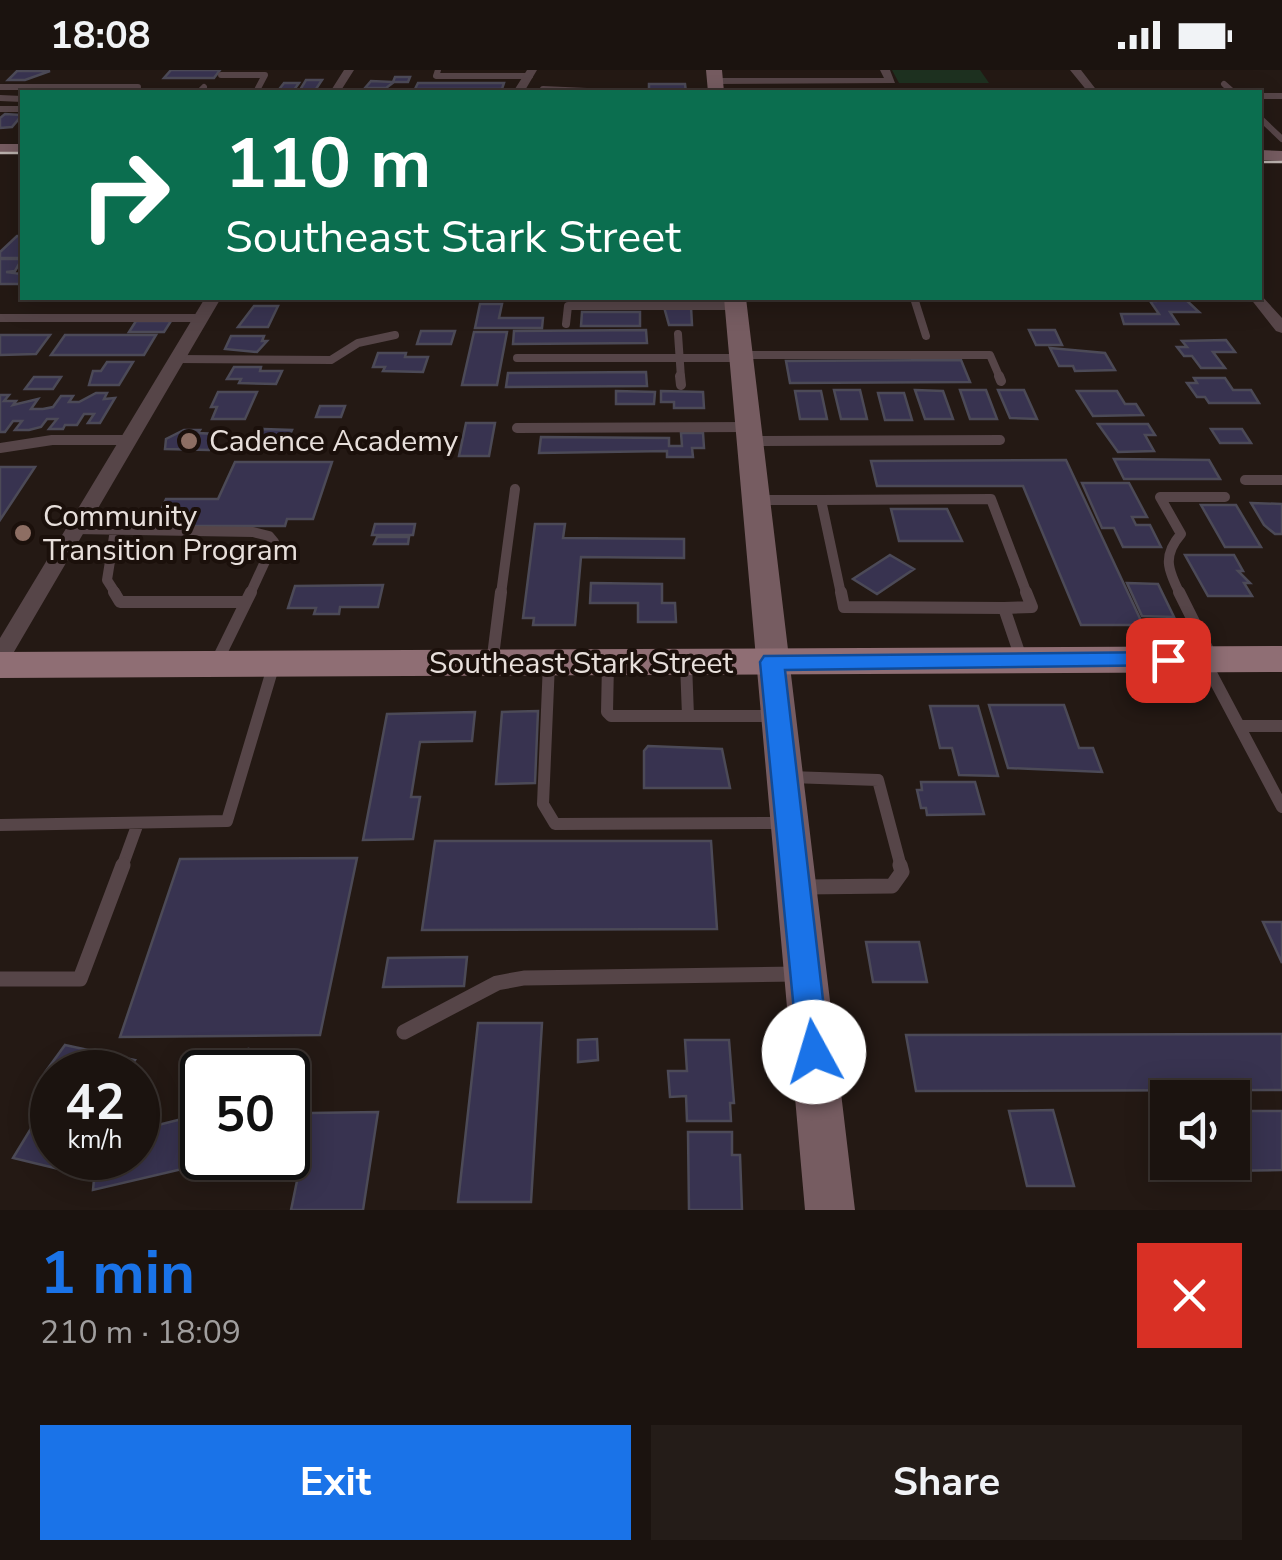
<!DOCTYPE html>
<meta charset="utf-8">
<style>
body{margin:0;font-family:"Nunito Sans",sans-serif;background:#241c18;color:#f1f3f6;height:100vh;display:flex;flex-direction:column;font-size:38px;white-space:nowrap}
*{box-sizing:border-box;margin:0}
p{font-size:32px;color:#a09e9e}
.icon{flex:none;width:55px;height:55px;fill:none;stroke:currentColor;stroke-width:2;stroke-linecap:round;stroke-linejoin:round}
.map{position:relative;height:1140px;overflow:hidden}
.sheet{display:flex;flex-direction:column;background:#1b130f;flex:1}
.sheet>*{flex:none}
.guide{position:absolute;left:20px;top:20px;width:1242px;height:210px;border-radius:0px;box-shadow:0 5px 25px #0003,0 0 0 2px #39322f;background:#0b6e4f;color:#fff;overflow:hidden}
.fabs{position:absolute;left:1150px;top:1010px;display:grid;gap:20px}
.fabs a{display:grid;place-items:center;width:100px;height:100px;border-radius:0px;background:#1b130f;box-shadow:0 5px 25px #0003,0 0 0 2px #39322f;font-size:50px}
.speed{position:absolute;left:30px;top:980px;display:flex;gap:20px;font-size:50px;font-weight:700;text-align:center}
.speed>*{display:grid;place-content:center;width:130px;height:130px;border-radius:50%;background:#1b130f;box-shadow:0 5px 25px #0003,0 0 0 2px #39322f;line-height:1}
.speed small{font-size:25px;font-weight:400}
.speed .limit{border:5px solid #111;border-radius:15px;background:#fff;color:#111}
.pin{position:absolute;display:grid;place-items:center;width:85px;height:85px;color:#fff;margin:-42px;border-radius:20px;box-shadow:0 5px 15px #0006}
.me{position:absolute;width:110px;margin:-55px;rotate:354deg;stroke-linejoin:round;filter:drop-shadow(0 0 8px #0008)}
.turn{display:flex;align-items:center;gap:35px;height:210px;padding:0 40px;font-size:45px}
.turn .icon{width:130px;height:130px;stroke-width:2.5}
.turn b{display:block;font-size:70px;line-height:85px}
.round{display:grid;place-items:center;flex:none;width:105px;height:105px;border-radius:0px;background:#241c18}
.headline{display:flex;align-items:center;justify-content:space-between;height:170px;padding:0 40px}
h1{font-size:60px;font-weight:700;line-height:75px;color:#1a73e8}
.action{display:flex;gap:20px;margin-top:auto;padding:20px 40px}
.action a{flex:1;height:115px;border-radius:0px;background:#1a73e8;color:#fff;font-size:40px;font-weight:700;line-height:115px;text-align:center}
.action a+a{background:#241c18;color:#f1f3f6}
.status{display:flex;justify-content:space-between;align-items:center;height:70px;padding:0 50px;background:#1b130f;direction:ltr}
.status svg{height:28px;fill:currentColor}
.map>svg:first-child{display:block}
.green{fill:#1e3120}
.building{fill:#383350;stroke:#4c4a57;stroke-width:2.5}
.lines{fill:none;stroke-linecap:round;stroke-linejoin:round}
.lane-far4{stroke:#564548;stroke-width:6}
.lane-far3{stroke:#564548;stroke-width:8}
.lane-far2{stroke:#564548;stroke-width:10}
.lane-far1{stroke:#564548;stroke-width:12}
.lane{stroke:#564548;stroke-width:15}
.street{fill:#564548;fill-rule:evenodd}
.secondary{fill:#765c61;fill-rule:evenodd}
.primary{fill:#8f6e74;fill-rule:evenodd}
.tram{stroke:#bab1ad;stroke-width:2.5}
.route{fill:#1a73e8;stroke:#114b97;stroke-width:2.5}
.education-dot{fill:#8d6e63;stroke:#1b100b;stroke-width:4}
.labels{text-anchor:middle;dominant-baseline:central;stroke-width:8;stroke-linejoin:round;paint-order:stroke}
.poi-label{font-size:30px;fill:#e7dfdb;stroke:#1b100b;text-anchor:start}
.street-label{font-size:30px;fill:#e7dfdb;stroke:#1b100b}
</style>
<div class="status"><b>18:08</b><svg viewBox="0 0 49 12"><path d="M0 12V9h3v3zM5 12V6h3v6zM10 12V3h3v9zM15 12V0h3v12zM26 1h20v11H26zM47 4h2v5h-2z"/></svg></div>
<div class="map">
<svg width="1282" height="1140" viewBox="0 0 1282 1140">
<rect width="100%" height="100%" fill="#241914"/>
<!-- green -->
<path class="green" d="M892,0H980L989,13H899Z"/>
<!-- building -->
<path class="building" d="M171,0H220L214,8H164Z
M17,1H50L25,10H8Z
M395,7H410L408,12H394L386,18H365L371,11L393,12Z
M306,10H322L314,22H277L284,13H299L294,20H300Z
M418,13H504L502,19H415Z
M649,14H685L686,22H649Z
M5,44L22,45L12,57L0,58V48Z
M17,166H22V188H0V182Z
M0,189H22L15,201L6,202L22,204V214H0Z
M1153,228H1184L1199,242H1170L1178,254H1124L1121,244H1159L1150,231H1155Z
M480,234H502L499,248H543L542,258H475Z
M254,236H278L268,257H238Z
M664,237H691L692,255H669Z
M582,242H640V256H581Z
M136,251H171L164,262H129Z
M646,260L647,273L513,274L514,261Z
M1029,260H1055L1062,275H1036Z
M421,261H455L451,274H417Z
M474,262H507L497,315H462Z
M0,265H50L36,284L0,285Z
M65,265H156L144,285H51Z
M231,266H264L262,271H267L257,282L225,279Z
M1226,270L1235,282H1213L1225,298H1201L1192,286H1184L1177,277H1187L1182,271Z
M1050,278L1105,283L1115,300L1075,301L1073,296H1059Z
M378,283H406L405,287H428L423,302L383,301L385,297H373Z
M961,290L970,312L790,313L786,291Z
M107,292H133L119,315H89L93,301H101Z
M234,297H261L260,301H282L276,314L239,313L241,309H227Z
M646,302L647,316L506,317L508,303Z
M34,307H61L53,319H25Z
M1194,308H1225L1233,320H1251L1259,333H1209L1205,327H1197L1187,313H1197Z
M834,320H860L867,349H841Z
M915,320L943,321L953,349H925Z
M960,320H986L997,349H970Z
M998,320H1024L1037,349L1010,348Z
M616,321L655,322L654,334H616Z
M661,321L703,322L704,338H674V332H661Z
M795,321H821L827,349H800Z
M1077,321H1117L1125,334H1136L1143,345L1093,346Z
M218,322H257L245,349H212L217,337H211Z
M96,323H107L104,329L115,328L100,353H88L94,344H84L77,355H65L63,359H49L57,349H47L41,357L29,360H15L22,351H13L5,362H0V325H9L4,331H16L13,335L38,329L31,339H43L53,337L61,326H73L69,332H79Z
M878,323H904L912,350H885Z
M320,336H345L341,347H316Z
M466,353H495L489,386H459Z
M1098,354H1148L1155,365H1145L1154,381L1118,382Z
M263,359L292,360L287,371H258Z
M1211,359H1242L1251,373H1220Z
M184,360H200L198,363L218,364L209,380L165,379L166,369Z
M681,363H703L704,378H692L693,387H667V381L539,383L541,367L669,368V376H682Z
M1114,389L1209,390L1220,409H1124Z
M1066,390L1143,555H1081L1023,416H877L871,391Z
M235,392H332L313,449H287L285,456H154L166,429H218Z
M0,397H35L0,450Z
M1082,413H1129L1147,447H1132L1136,455H1150L1161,477H1123L1114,458H1102Z
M1251,433L1282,434V464H1275L1264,455Z
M1201,435H1236L1261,477H1225Z
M891,439H947L962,471H899Z
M375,454H415L413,465H372Z
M535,454H565L563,468L684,469V488L581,487L575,555H533L534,548H523Z
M377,467H409L408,474H374Z
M890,485L914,499L877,524L853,509Z
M1185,485H1234L1243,501H1238L1250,513H1244L1252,526H1208Z
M591,513L662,514V533H675L676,552H638V533H590Z
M1127,513L1158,514L1174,547L1142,546Z
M383,515L378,537H340L339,544H314L316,538H288L295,516Z
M989,635H1064L1079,678H1093L1102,702L1008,698Z
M930,636H978L998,706L959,705L952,678H940Z
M538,641L535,713L496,714L502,642Z
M475,642L472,671L420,672L411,727H420L413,769L363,770L387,644Z
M648,676L722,679L730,718H644V681Z
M921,712H975L984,744L927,745L926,738H921L917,720H922Z
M435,771H711L717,859L422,860Z
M357,788L320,965L120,967L180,789Z
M1263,852H1282V893Z
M866,872H919L927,912H873Z
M467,887L464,916L383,917L388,888Z
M478,953H542L531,1132H458Z
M1282,964V1020L916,1021L906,965Z
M597,969L598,990L578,992V970Z
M685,970H729L734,1033H730L731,1051H687L686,1026L670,1027L668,1001H687Z
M65,975L135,990L127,1002L46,1001Z
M248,979V1002H202V1088H229L93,1120L96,1088H138V1060L194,1046L195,990Z
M52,1024V1088H66L59,1099L13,1088Z
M1053,1040L1074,1116H1027L1009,1041Z
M1232,1041H1282V1100L1216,1101L1213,1092H1232Z
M378,1042L363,1140H291L311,1043Z
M688,1062H732V1085H740L742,1140H689Z"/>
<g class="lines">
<!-- lane-far4 -->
<path class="lane-far4" d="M438,0L436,6H530
M221,5H265L256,22
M1224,14L1233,22
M0,17H79L73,22
M79,17H138
M543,19L609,22
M199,22L204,17
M1260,26H1282
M0,28L22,29
M0,39H21
M1260,48L1282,69"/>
<!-- lane-far3 -->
<path class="lane-far3" d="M914,228L926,266
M0,248H201
M566,254L568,236H735
M678,264L681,308
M741,285H990L1000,308
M517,288H741
M176,289L331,290L358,273L395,265"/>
<!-- lane-far2 -->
<path class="lane-far2" d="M680,306L681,315
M999,306L1001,311
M517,358L748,357
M750,371L1000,370
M0,378L52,370H128
M1245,410H1282
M756,430H821
M75,459L253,462L269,466L274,472L250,524
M115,460L107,510L116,524
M501,524L515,419
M841,524L821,430L991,429L1027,524
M1180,524C1168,500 1162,486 1181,464L1160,427H1225"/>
<!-- lane-far1 -->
<path class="lane-far1" d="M114,522L120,532H246L251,522
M841,522L844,537L1004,538
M1179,522L1211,586
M1004,538L1022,591
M1004,538L1032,537L1026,522
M1204,590L1282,737
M217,591L246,532
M549,593L543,734L555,754L785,753
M608,593L607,642L611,646H777
M686,593L688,646
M492,594L501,522
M1239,656H1282
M790,707L878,710L901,797
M0,755L227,751L274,594
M122,797L138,753"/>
<!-- lane -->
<path class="lane" d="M805,817L892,816L902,802L900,795
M0,909H80L123,795
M404,962L497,913L524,908L797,904"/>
<!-- street -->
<path class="street" d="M344,0H354L340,22H330Z
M527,0H537L524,22H513Z
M880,0H890L895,13L715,14L710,11L715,8H884Z
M1070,0H1081L1098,22H1088Z
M1260,224L1282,248V263L1276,261L1250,228H1260Z
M205,228H221L11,587L0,595V568Z"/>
<!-- secondary -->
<path class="secondary" d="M706,0H722L724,22H708Z
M0,74H22V84H0Z
M1260,80L1282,81V91L1260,90Z
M724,228H746L855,1140H805Z"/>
<!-- primary -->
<path class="primary" d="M1282,576V602L0,608V582Z"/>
<!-- tram -->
<path class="tram" d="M0,83H22
M1260,92H1282"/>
</g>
<!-- route -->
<path class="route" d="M1168,582L1179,590L1176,595L785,600L829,982L825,992L814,996L803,992L798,982L760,592L764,586Z"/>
<!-- markers -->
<g class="education-dot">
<circle cx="189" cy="371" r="10"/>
<circle cx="23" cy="463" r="10"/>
</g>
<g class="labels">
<!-- poi labels -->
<g class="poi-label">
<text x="209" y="371">Cadence Academy</text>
<text x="43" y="446">Community<tspan x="43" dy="34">Transition Program</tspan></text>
</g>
<!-- street labels -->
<g class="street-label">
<text x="581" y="593">Southeast Stark Street</text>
</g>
</g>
</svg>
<div class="fabs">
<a><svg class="icon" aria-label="sound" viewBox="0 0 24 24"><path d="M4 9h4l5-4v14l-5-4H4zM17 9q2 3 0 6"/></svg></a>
</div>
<div class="speed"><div>42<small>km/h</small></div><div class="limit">50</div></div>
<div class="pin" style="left:1168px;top:590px;background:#d93025"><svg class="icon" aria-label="arrive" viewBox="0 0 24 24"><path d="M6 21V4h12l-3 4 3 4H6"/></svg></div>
<svg class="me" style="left:814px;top:982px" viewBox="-20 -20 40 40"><circle r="19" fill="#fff"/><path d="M0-13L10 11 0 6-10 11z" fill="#1a73e8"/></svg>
<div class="guide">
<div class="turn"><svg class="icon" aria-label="right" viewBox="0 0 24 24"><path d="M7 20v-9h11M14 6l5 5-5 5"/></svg><div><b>110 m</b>Southeast Stark Street</div></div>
</div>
</div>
<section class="sheet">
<div class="headline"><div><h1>1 min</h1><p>210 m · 18:09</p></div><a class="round" style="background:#d93025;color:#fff"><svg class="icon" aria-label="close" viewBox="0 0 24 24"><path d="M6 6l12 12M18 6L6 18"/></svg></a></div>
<div class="action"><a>Exit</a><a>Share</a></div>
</section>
